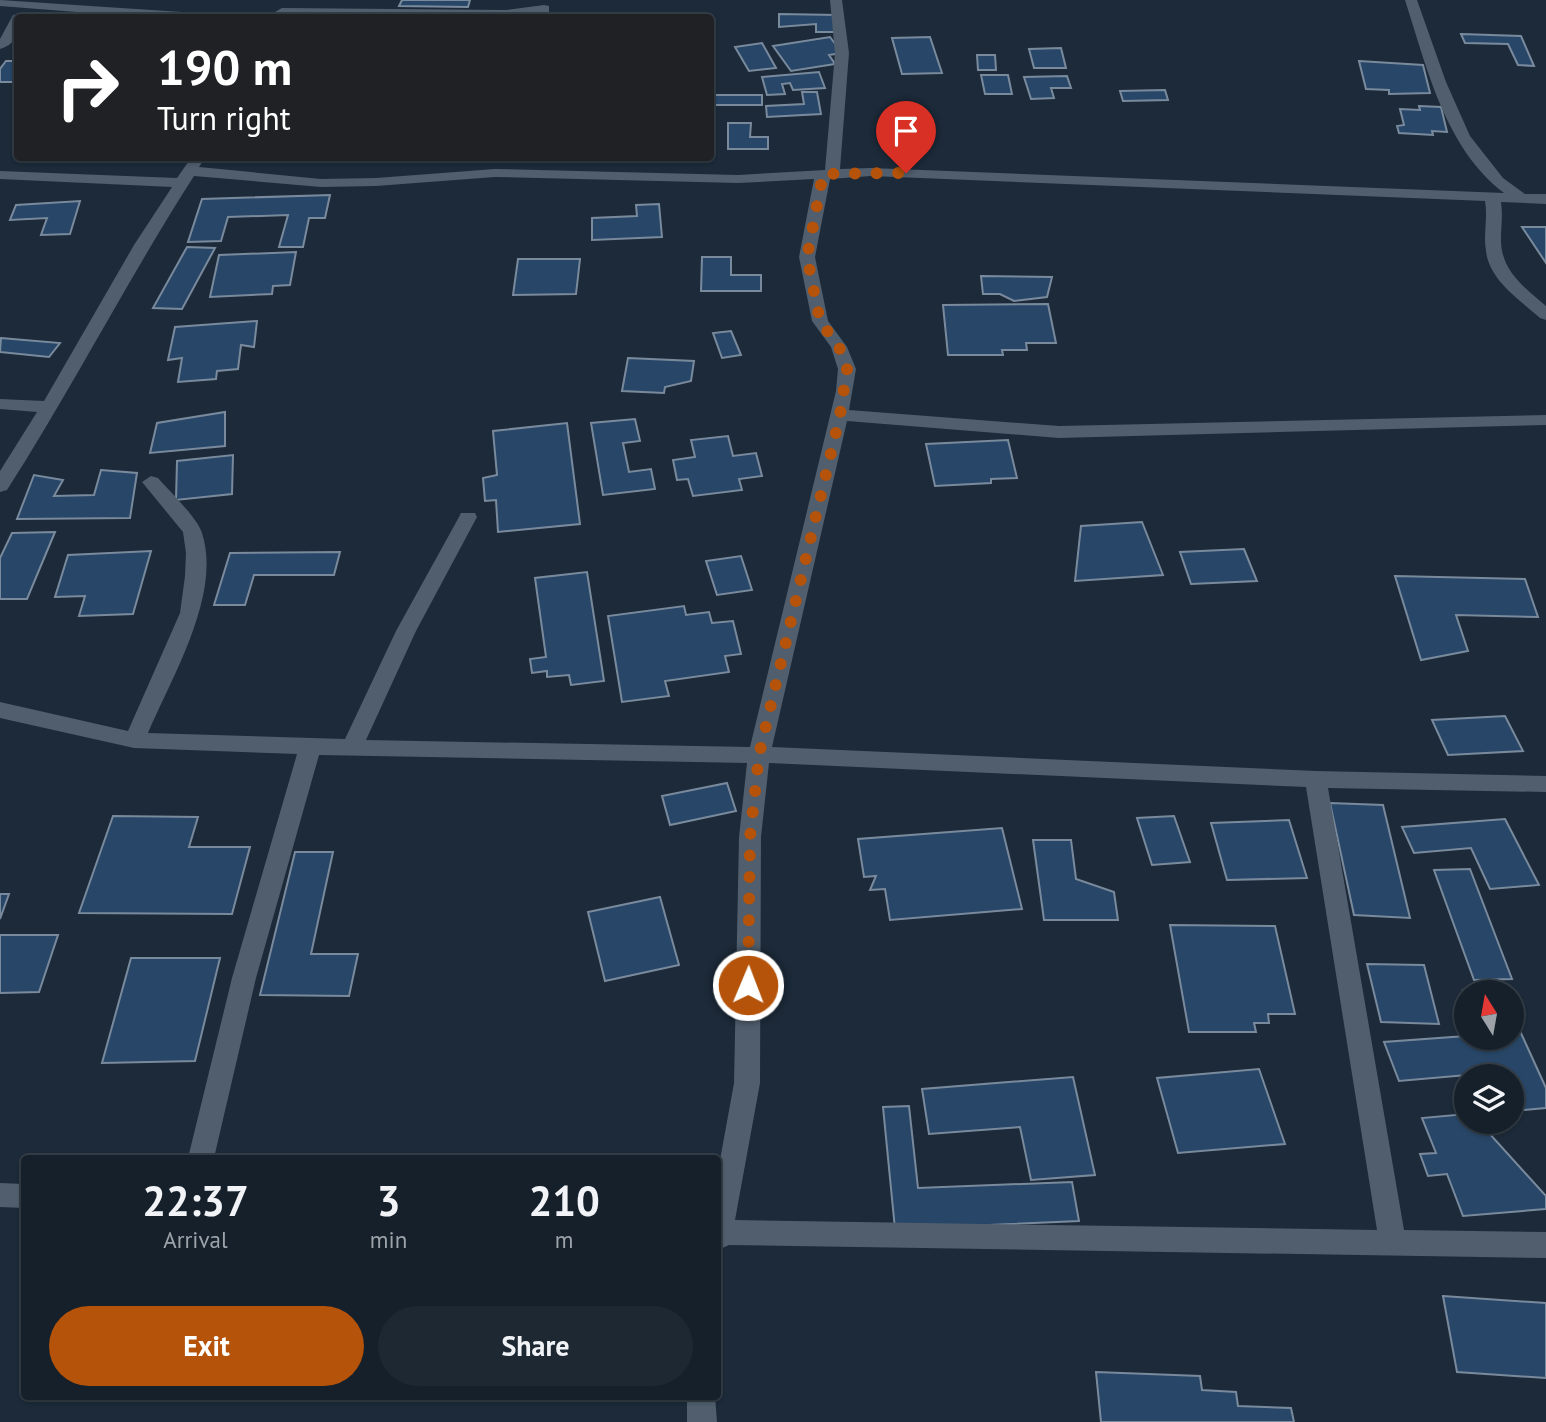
<!DOCTYPE html>
<style>
body{margin:0;font-family:"PT Sans",sans-serif;background:#1e2833;color:#f1f3f6;height:100vh;display:flex;flex-direction:column;font-size:26px;white-space:nowrap}
*{box-sizing:border-box;margin:0}
p{font-size:23px;color:#9da3a9}
.icon{flex:none;width:38px;height:38px;fill:none;stroke:currentColor;stroke-width:2;stroke-linecap:round;stroke-linejoin:round}
.map{position:relative;flex:1;overflow:hidden}
.panel{position:absolute;left:21px;top:1155px;width:700px;height:245px;display:flex;flex-direction:column;background:#15202b;border-radius:7px;box-shadow:0 2px 5px #0004,0 0 0 2px #343e47}
.panel>*{flex:none}
.top-card{position:absolute;left:14px;top:14px;width:700px;height:147px;border-radius:7px;box-shadow:0 2px 5px #0004,0 0 0 2px #343e47;background:#202124;color:#fff;overflow:hidden}
.needle{width:46px;rotate:349deg}
.buttons{position:absolute;left:1454px;top:980px;display:grid;gap:14px}
.buttons a{display:grid;place-items:center;width:70px;height:70px;border-radius:50%;background:#15202b;box-shadow:0 2px 5px #0004,0 0 0 2px #343e47;font-size:35px}
.pin{position:absolute;display:grid;place-items:center;width:60px;height:60px;color:#fff;margin:-72px -30px;border-radius:50% 50% 50% 0;rotate:-45deg;box-shadow:0 0 7px #0007}
.pin .icon{rotate:45deg}
.me{position:absolute;width:77px;margin:-38px;rotate:1deg;stroke-linejoin:round;filter:drop-shadow(0 0 5px #0008)}
.turn{display:flex;align-items:center;gap:24px;height:147px;padding:0 28px;font-size:32px}
.turn .icon{width:91px;height:91px;stroke-width:2.5}
.turn b{display:block;font-size:49px;line-height:60px}
.eta{display:flex;justify-content:space-evenly;align-items:center;height:119px;text-align:center}
.eta b{font-size:42px;font-weight:600;line-height:49px}
.cta{display:flex;gap:14px;margin-top:auto;padding:14px 28px}
.cta a{flex:1;height:80px;border-radius:42px;background:#b45309;color:#fff;font-size:28px;font-weight:600;line-height:80px;text-align:center}
.cta a+a{background:#1e2833;color:#f1f3f6}
.map>svg:first-child{display:block}
.building{fill:#284667;stroke:#7a8a9d;stroke-width:2}
.lines{fill:none;stroke-linecap:round;stroke-linejoin:round}
.minor{fill:#505e6d;fill-rule:evenodd}
.route{stroke:#b45309;stroke-width:12;stroke-dasharray:0 21.6}
</style>
<div class="map">
<svg width="1546" height="1422" viewBox="0 0 1546 1422">
<rect width="100%" height="100%" fill="#1c2a39"/>
<!-- building -->
<path class="building" d="M402,0H470L468,7L399,6Z
M779,14L838,15V32H816V24L779,27Z
M1461,34L1521,36L1534,66L1518,65L1508,44L1465,43Z
M830,37L842,53L829,55L835,64L791,71L773,46Z
M930,37L942,73L902,74L892,38Z
M762,43L776,68L749,71L735,47Z
M1061,48L1066,68H1034L1029,49Z
M977,55H995L996,70H978Z
M6,61H18V78L15,82H0V69Z
M1359,61L1423,65L1430,93L1389,94V90L1366,89Z
M819,72L825,88L793,90L790,83L782,84L785,94L767,95L762,77Z
M981,75H1008L1012,94H985Z
M1067,76L1071,88H1051L1054,98L1031,99L1024,77Z
M1165,90L1168,100L1123,101L1120,91Z
M802,92H817L821,114L767,117L766,106L804,104Z
M710,95H762V105H710Z
M1419,106L1441,107L1447,132L1432,131L1433,135L1399,133L1397,126L1404,125L1400,109L1420,110Z
M728,123H751L750,137H768V149H728Z
M256,158H290L288,162L254,161Z
M330,195L325,218H309L303,247H279L288,215L228,217L221,241L188,242L202,199Z
M80,201L70,234L41,235L47,218L10,220L16,205Z
M659,204L662,237L592,240V218L637,216L636,205Z
M1522,227H1546V263Z
M187,247L215,248L182,309L153,308Z
M296,252L290,285L273,286L272,294L210,297L219,255Z
M702,257H731V275H761V291H701Z
M518,259H580L576,294L513,295Z
M981,276L1052,277L1047,297L1014,301L1000,294H983Z
M1048,304L1056,343H1026L1027,350H1002L1003,355H948L943,305Z
M257,321L254,347L241,345L238,369L217,371L216,379L178,382L182,358L168,360L175,327Z
M731,331L741,355L722,358L713,333Z
M1,338L60,343L49,357L0,352Z
M628,358L694,361L691,381L665,387L664,393L622,391Z
M225,412V446L150,453L157,423Z
M635,419L640,441L623,443L629,472L651,469L655,489L603,495L591,423Z
M567,423L580,524L498,532L496,500L485,501L483,478L497,475L493,431Z
M728,436L733,456L756,453L762,476L739,479L742,490L693,496L688,479L677,480L673,460L695,457L691,440Z
M1008,440L1017,478L991,479V483L935,486L926,444Z
M233,455L232,494L176,500L177,461Z
M101,470L137,473L130,518L17,519L34,475L63,480L54,496L94,495Z
M1142,522L1163,575L1075,581L1081,526Z
M55,532L27,599H0V558L12,533Z
M1244,549L1257,581L1191,584L1180,552Z
M151,551L133,614L79,616L85,596L55,597L68,555Z
M340,552L334,575H254L245,605H214L230,553Z
M741,556L752,590L717,595L706,561Z
M587,572L604,681L571,685L569,675L547,677V671L532,673L530,659L546,657L535,578Z
M1395,576L1525,579L1538,617L1456,615L1468,651L1421,660Z
M684,606L686,615L709,612L712,623L733,621L741,654L725,656L729,672L665,681L669,696L622,702L608,616Z
M1505,716L1523,751L1448,755L1432,720Z
M727,783L736,811L670,825L662,796Z
M1330,803L1383,805L1410,918L1354,915Z
M113,816L198,817L189,847H250L232,914L79,913Z
M1174,816L1190,862L1152,865L1137,818Z
M1505,819L1539,885L1490,889L1471,848L1414,853L1402,827Z
M1289,820L1307,878L1227,880L1211,823Z
M1002,828L1022,909L890,920L885,889L870,890L876,876L864,877L858,839Z
M1033,840H1071L1076,879L1114,892L1118,920H1044Z
M295,852H333L311,954H358L349,996L260,995Z
M1470,869L1512,979L1474,980L1434,870Z
M0,894H9L0,919Z
M660,897L679,965L605,981L588,912Z
M1170,925L1275,926L1295,1014H1268L1269,1023H1254L1256,1032H1189Z
M0,935H58L39,992L0,993Z
M131,958H220L195,1061L102,1063Z
M1367,964L1424,965L1439,1024L1381,1022Z
M1500,983L1505,992H1466V996L1463,990Z
M1520,1031L1546,1088V1108L1512,1111V1076L1467,1075L1399,1081L1384,1042L1466,1036L1512,1038V1032Z
M1259,1069L1285,1144L1178,1153L1157,1078Z
M1073,1077L1095,1175L1031,1180L1020,1127L929,1134L922,1089Z
M909,1106L918,1188L1072,1182L1079,1221L895,1229L883,1107Z
M1466,1114V1122H1479L1546,1196V1209L1463,1216L1447,1174L1428,1176L1420,1154L1436,1153L1422,1118Z
M1443,1296L1546,1303V1378L1457,1372Z
M1096,1372L1200,1376L1202,1390L1236,1392L1238,1406L1291,1408L1294,1422H1101Z"/>
<g class="lines">
<!-- minor -->
<path class="minor" d="M0,0L212,14L218,18H153L0,6Z
M830,0H842L849,53L840,169L871,168L1504,193C1445,148 1427,68 1405,0H1417L1446,82L1470,136L1503,178L1525,194H1546V204L1501,202C1503,215 1501,227 1501,240C1501,271 1525,288 1546,306V320L1540,318C1520,300 1489,280 1486,251C1483,234 1488,218 1485,201L871,176L830,179L815,257L828,321L847,347L856,369L849,410L1059,426L1546,415V425L1059,438L847,421L772,747L1316,771L1546,776V792L1328,788L1404,1230L1546,1232V1258L729,1245L718,1250V1171L734,1083L739,837L747,763L319,755L256,978L214,1158H188L232,978L297,754L134,748L0,718V702L128,731L180,613L185,576L186,553L183,532L142,482L151,476L158,478C169,491 197,517 202,533C222,594 172,677 148,733L345,739L396,631L459,517L461,513H475L477,517L416,631L366,740L750,747L836,391L838,369L831,347L812,321L799,257L814,179L738,183L495,177L376,186L321,187L194,176C128,279 73,387 7,490L0,492V471L37,412L0,409V399L44,401L134,245L172,187L0,179V171L177,178L191,158H205L199,167L321,179L376,178L495,169L738,175L825,170L835,53ZM769,763L1306,787L1377,1230L735,1220L760,1083L761,837Z
M544,5L549,6V12L509,18L282,16L275,12L282,8L506,10Z
M18,14L24,18H18C18,33 17,44 0,49V39L13,15Z
M0,1183L24,1184V1208L0,1207Z
M687,1396H715L717,1422H687Z"/>
</g>
<g class="lines">
<!-- route -->
<path class="route" d="M748,985L750,837L759,755L840,415L847,369L839,347L820,321L807,257L823,174L906,173"/>
</g>
</svg>
<div class="buttons">
<a><svg class="needle" viewBox="-14 -14 28 28"><path d="M0-13l5 13h-10z" fill="#e53935"/><path d="M0 13l5-13h-10z" fill="#9da3a9"/></svg></a>
<a><svg class="icon" aria-label="layers" viewBox="0 0 24 24"><path d="M12 4l9 5-9 5-9-5zM3 14l9 5 9-5"/></svg></a>
</div>
<div class="pin" style="left:906px;top:173px;background:#d93025"><svg class="icon" aria-label="arrive" viewBox="0 0 24 24"><path d="M6 21V4h12l-3 4 3 4H6"/></svg></div>
<svg class="me" style="left:748px;top:985px" viewBox="-20 -20 40 40"><circle r="17" fill="#b45309" stroke="#fff" stroke-width="3"/><path d="M0-11L8 9 0 5-8 9z" fill="#fff"/></svg>
<div class="top-card">
<div class="turn"><svg class="icon" aria-label="right" viewBox="0 0 24 24"><path d="M7 20v-9h11M14 6l5 5-5 5"/></svg><div><b>190 m</b>Turn right</div></div>
</div>
<section class="panel">
<div class="eta">
<div><b>22:37</b><p>Arrival</p></div>
<div><b>3</b><p>min</p></div>
<div><b>210</b><p>m</p></div>
</div>
<div class="cta"><a>Exit</a><a>Share</a></div>
</section>
</div>
